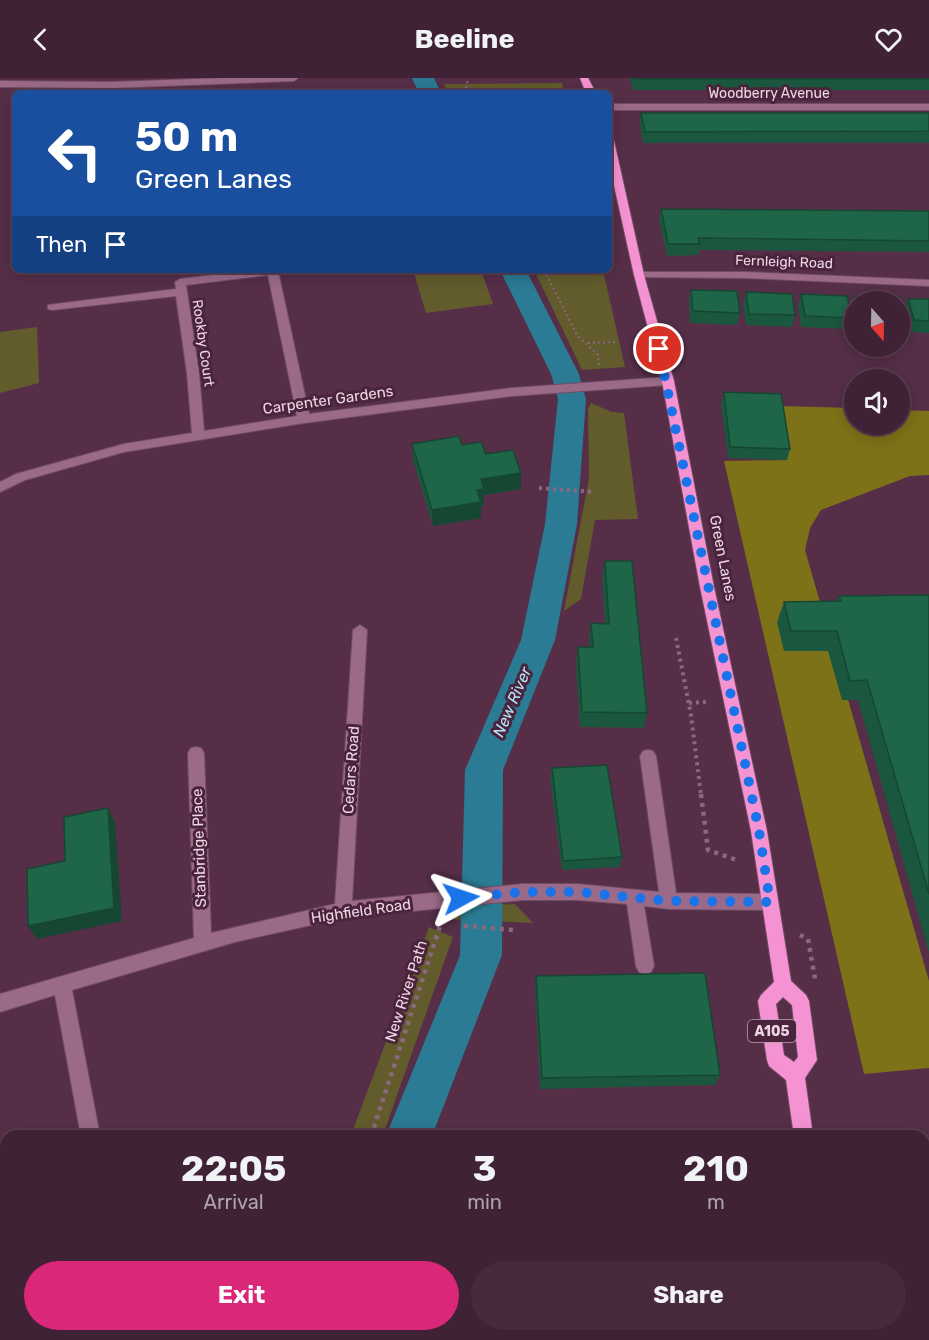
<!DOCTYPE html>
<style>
body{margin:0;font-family:Rubik,sans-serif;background:#472a3e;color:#f1f3f6;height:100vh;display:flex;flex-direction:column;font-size:22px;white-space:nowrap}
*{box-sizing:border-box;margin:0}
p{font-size:20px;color:#aea4ad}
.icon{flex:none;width:33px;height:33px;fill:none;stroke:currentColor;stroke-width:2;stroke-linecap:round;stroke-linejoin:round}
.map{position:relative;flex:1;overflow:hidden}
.details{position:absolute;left:0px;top:1052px;width:930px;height:212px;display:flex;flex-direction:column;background:#402236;border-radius:18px 18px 0 0;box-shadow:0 3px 15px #0003,0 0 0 2px #593f51}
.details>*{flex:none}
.top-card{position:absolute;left:12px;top:12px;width:600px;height:183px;border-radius:9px;box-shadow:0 3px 15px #0003,0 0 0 2px #593f51;background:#1a4fa0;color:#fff;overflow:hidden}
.needle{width:39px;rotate:160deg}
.tools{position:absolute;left:844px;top:213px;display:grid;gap:12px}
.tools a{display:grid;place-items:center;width:66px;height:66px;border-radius:50%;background:#402236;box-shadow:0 3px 15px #0003,0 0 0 2px #593f51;font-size:30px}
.pin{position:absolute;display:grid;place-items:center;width:51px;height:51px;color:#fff;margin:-26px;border:3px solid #fff;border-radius:50%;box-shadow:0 2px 6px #0007}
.me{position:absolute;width:66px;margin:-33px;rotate:85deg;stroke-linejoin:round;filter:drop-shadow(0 0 4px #0008)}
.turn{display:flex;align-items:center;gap:21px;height:126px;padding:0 24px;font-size:27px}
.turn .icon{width:78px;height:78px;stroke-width:2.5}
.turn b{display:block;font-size:42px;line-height:51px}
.then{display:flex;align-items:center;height:57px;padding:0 24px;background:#0003;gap:12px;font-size:22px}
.eta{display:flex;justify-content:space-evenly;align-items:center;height:102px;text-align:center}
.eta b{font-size:36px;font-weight:700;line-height:42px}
.cta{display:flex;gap:12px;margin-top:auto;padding:12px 24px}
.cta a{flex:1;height:69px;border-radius:36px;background:#db2777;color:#fff;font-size:24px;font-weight:700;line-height:69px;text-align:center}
.cta a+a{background:#472a3e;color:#f1f3f6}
header{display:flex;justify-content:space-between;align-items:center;height:78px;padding:0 24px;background:#402236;font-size:27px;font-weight:700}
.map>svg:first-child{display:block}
.green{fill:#625b2c}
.forest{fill:#7d7218}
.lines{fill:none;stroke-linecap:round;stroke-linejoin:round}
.canal{fill:#2a7b93;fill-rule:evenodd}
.minor-casing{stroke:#714c64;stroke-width:2}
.major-casing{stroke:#714c64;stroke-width:2}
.path-far2{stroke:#8b687f;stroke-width:2;stroke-dasharray:2 3;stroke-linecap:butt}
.path-far1{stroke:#8b687f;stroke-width:4;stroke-dasharray:3 4;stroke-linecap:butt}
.path{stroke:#8b687f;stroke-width:4.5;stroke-dasharray:4 5;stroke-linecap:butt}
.minor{fill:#9b6a89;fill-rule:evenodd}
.major{fill:#f593d2;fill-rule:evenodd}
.wall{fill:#1b573e}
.shaded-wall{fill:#164732}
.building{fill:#1f6548;stroke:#164732;stroke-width:1.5}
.route{stroke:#1a73e8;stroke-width:10;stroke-dasharray:0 18}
.labels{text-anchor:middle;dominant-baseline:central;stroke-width:6;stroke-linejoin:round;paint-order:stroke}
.far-street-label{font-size:14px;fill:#eed5e4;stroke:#4a243d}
.shield{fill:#4a243d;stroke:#bda0b2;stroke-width:1.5}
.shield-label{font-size:14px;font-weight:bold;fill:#eed5e4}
.street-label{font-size:15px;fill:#eed5e4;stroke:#4a243d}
.water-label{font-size:16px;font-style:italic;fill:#b4e4f5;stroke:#4a243d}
</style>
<header><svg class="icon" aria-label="back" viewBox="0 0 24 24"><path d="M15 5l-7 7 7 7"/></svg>Beeline<svg class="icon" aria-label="heart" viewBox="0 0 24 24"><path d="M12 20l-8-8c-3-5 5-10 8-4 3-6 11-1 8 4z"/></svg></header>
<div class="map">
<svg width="929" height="1262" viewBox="0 0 929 1262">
<rect width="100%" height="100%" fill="#562e48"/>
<!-- green -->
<path class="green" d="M562,5L564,15H448L444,6Z
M413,192H481L493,226L426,235Z
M534,192H603L625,289L582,292Z
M37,249L39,305L0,315V254Z
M591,325L612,334L624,335L638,441L595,442L581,521L564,533L589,400L588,330Z
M515,826L533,845L447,841V829Z
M429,849L453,859L383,1057H351Z"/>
<!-- forest -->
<path class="forest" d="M778,328L855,330V346H900V332L929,333V397L910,398L821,432L810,450L805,472L929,903V990L864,996L724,383L787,382Z
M929,1141V1261L924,1234V1143Z"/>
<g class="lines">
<!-- canal -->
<path class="canal" d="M412,0H434L441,15H419Z
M500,192H526L579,296L586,321L577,446L555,562L503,692L502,877L432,1058H386L460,877L465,692L521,562L545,446L558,321L551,296Z
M307,1257H357L356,1262H306Z"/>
<defs>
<path id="minor" d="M224,0H298L294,3L112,10L0,9V3L112,4Z
M609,26H929V32H609Z
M254,192L278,193L309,336L512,310L668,299L674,303L668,307L512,318L304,345L124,374L25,402L0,414V404L16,396L124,366L192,355L187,295L176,218L52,232L48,231V227L176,211L175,204L180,201ZM268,197L297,338L204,353L199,295L186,207Z
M639,194H745L929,202V208L745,200L635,199V195Z
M360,547L367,552L352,823L522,806H578L659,814L640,678L643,673L648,672L653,673L656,678L676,815L770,816L776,819L778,824L776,829L770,832L669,831L644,828L654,888L651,894L645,896L639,894L636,888L627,826L578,822H522L343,840L235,864L72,912L100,1058H81L55,917L0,934V916L194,860L188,675L191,670L196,669L201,670L204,675L211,855L335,826L353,552Z
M924,1080L929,1081V1101L924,1100Z
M118,1257H140L141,1262H119Z"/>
<path id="major" d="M580,0H588L596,15H586Z
M609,60L614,63L644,197L674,303L714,509L767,753L791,903L806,917L809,923L817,982L805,1000L813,1058H794L786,1002L769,988L767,982L758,923L761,917L774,904L751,753L700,509L662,303L634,197L609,85ZM783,919L792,927L798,979L794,984L784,977L776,926Z
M820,1257H842L843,1262H821Z"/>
</defs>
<!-- minor casing -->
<use href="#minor" class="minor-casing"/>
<!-- major casing -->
<use href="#major" class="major-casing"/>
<!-- path-far2 -->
<path class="path-far2" d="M465,15L468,1
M544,192L577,257L598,277L599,288
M545,195L599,192
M588,265L617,264"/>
<!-- path-far1 -->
<path class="path-far1" d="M539,410L593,414
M676,560L691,637L701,717
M689,625L706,624"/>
<!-- path -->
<path class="path" d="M701,716L708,772L737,782
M464,848L514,852
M800,857L808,861L815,901
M371,1058L440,848
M297,1262L300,1257"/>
<!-- minor -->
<use href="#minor" class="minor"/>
<!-- major -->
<use href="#major" class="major"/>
</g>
<!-- wall -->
<path class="wall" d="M630,0H929V12H633Z
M641,35H929V65H643L640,46Z
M661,131L929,133V174L699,172L698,177L667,178L659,142Z
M691,212L740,235L737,247L690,245L689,223Z
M746,214L795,237L792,249L746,247L743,226Z
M801,216L852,240L848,251L801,249L798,228Z
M854,218L900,219L907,241L902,253H900V224H855V249L850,229Z
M908,221H929V255L910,254L904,232Z
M724,314L790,371L787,382L728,380L721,326Z
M412,366L462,367L521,411L484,417V427L481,428V440L433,448L413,382Z
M605,483L647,635L644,650L580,649L576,585L578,569H590L589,561L591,545L605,546L602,499Z
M929,517V875L858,622H842L828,573H784L777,544L784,524L837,523L839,518Z
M552,690L622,779L620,789L562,792L550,700Z
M536,898L720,997L715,1007L540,1011L535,910Z"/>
<!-- shaded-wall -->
<path class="shaded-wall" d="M521,395V411L484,417V427L481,428V440L433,448L432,432L477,412L481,401Z
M108,730L115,744L122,843L37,861L28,848Z"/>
<!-- building -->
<path class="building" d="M634,0H929V1H634Z
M489,14H514V15H489Z
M641,35H929V53L645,54Z
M661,131L929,133V163L698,160L700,166H668Z
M691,212L737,213L740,235L693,233Z
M746,214L792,216L795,237L749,236Z
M801,216L847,218L852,240L805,238Z
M854,218L900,219L907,241H900V224H856Z
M908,221H929V243L914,242Z
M724,314L781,316L790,371L730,369Z
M459,358L462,367L481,364L486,376L513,372L521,395L481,401L484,411L477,412L481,424L432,432L412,366Z
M605,483H632L647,635L582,634L578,569H593L591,545L609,546Z
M929,517V816L867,602L850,603L837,553H791L784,524L841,523L839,518Z
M607,687L622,779L563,783L552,690Z
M108,730L114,830L28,848L27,791L65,783L64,739Z
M705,895L720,997L542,1000L536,898Z
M505,1257H570V1262H505Z
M913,1260H929V1262H913Z"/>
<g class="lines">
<!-- route -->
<path class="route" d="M461,820L522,814H578L669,823L770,824L759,753L659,271"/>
</g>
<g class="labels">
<!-- far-street labels -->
<g class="far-street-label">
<text x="769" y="15">Woodberry Avenue</text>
<text transform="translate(784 184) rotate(2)">Fernleigh Road</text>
<text transform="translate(203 265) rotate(82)">Rookby Court</text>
</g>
<!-- shield labels -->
<rect class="shield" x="748" y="942" width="48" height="22" rx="4.5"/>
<g class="shield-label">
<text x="772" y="953">A105</text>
</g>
<!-- street labels -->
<g class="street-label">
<text transform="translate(328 322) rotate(-8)">Carpenter Gardens</text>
<text transform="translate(723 480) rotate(79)">Green Lanes</text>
<text transform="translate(351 692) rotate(-86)">Cedars Road</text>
<text transform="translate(199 770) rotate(-92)">Stanbridge Place</text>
<text transform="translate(361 833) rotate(-8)">Highfield Road</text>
<text transform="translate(406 913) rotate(-72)">New River Path</text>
</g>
<!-- water labels -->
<g class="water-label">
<text transform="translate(512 624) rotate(-67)">New River</text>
</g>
</g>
</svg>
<div class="tools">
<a><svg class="needle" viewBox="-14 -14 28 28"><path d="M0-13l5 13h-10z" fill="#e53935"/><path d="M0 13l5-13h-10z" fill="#aea4ad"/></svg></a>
<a><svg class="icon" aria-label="sound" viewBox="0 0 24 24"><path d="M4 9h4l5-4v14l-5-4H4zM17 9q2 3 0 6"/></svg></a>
</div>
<div class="pin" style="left:659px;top:271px;background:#d93025"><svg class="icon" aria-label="arrive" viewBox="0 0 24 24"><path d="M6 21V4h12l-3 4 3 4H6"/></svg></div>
<svg class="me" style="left:461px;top:820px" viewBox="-20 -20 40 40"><path d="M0-17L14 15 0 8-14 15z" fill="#1a73e8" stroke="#fff" stroke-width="4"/></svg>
<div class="top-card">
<div class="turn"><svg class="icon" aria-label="left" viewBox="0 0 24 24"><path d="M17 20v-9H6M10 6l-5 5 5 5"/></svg><div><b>50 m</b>Green Lanes</div></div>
<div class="then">Then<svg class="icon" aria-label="arrive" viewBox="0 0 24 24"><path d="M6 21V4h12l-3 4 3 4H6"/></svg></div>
</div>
<section class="details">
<div class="eta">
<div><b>22:05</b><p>Arrival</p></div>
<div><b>3</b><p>min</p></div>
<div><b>210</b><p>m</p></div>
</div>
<div class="cta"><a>Exit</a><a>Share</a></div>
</section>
</div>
